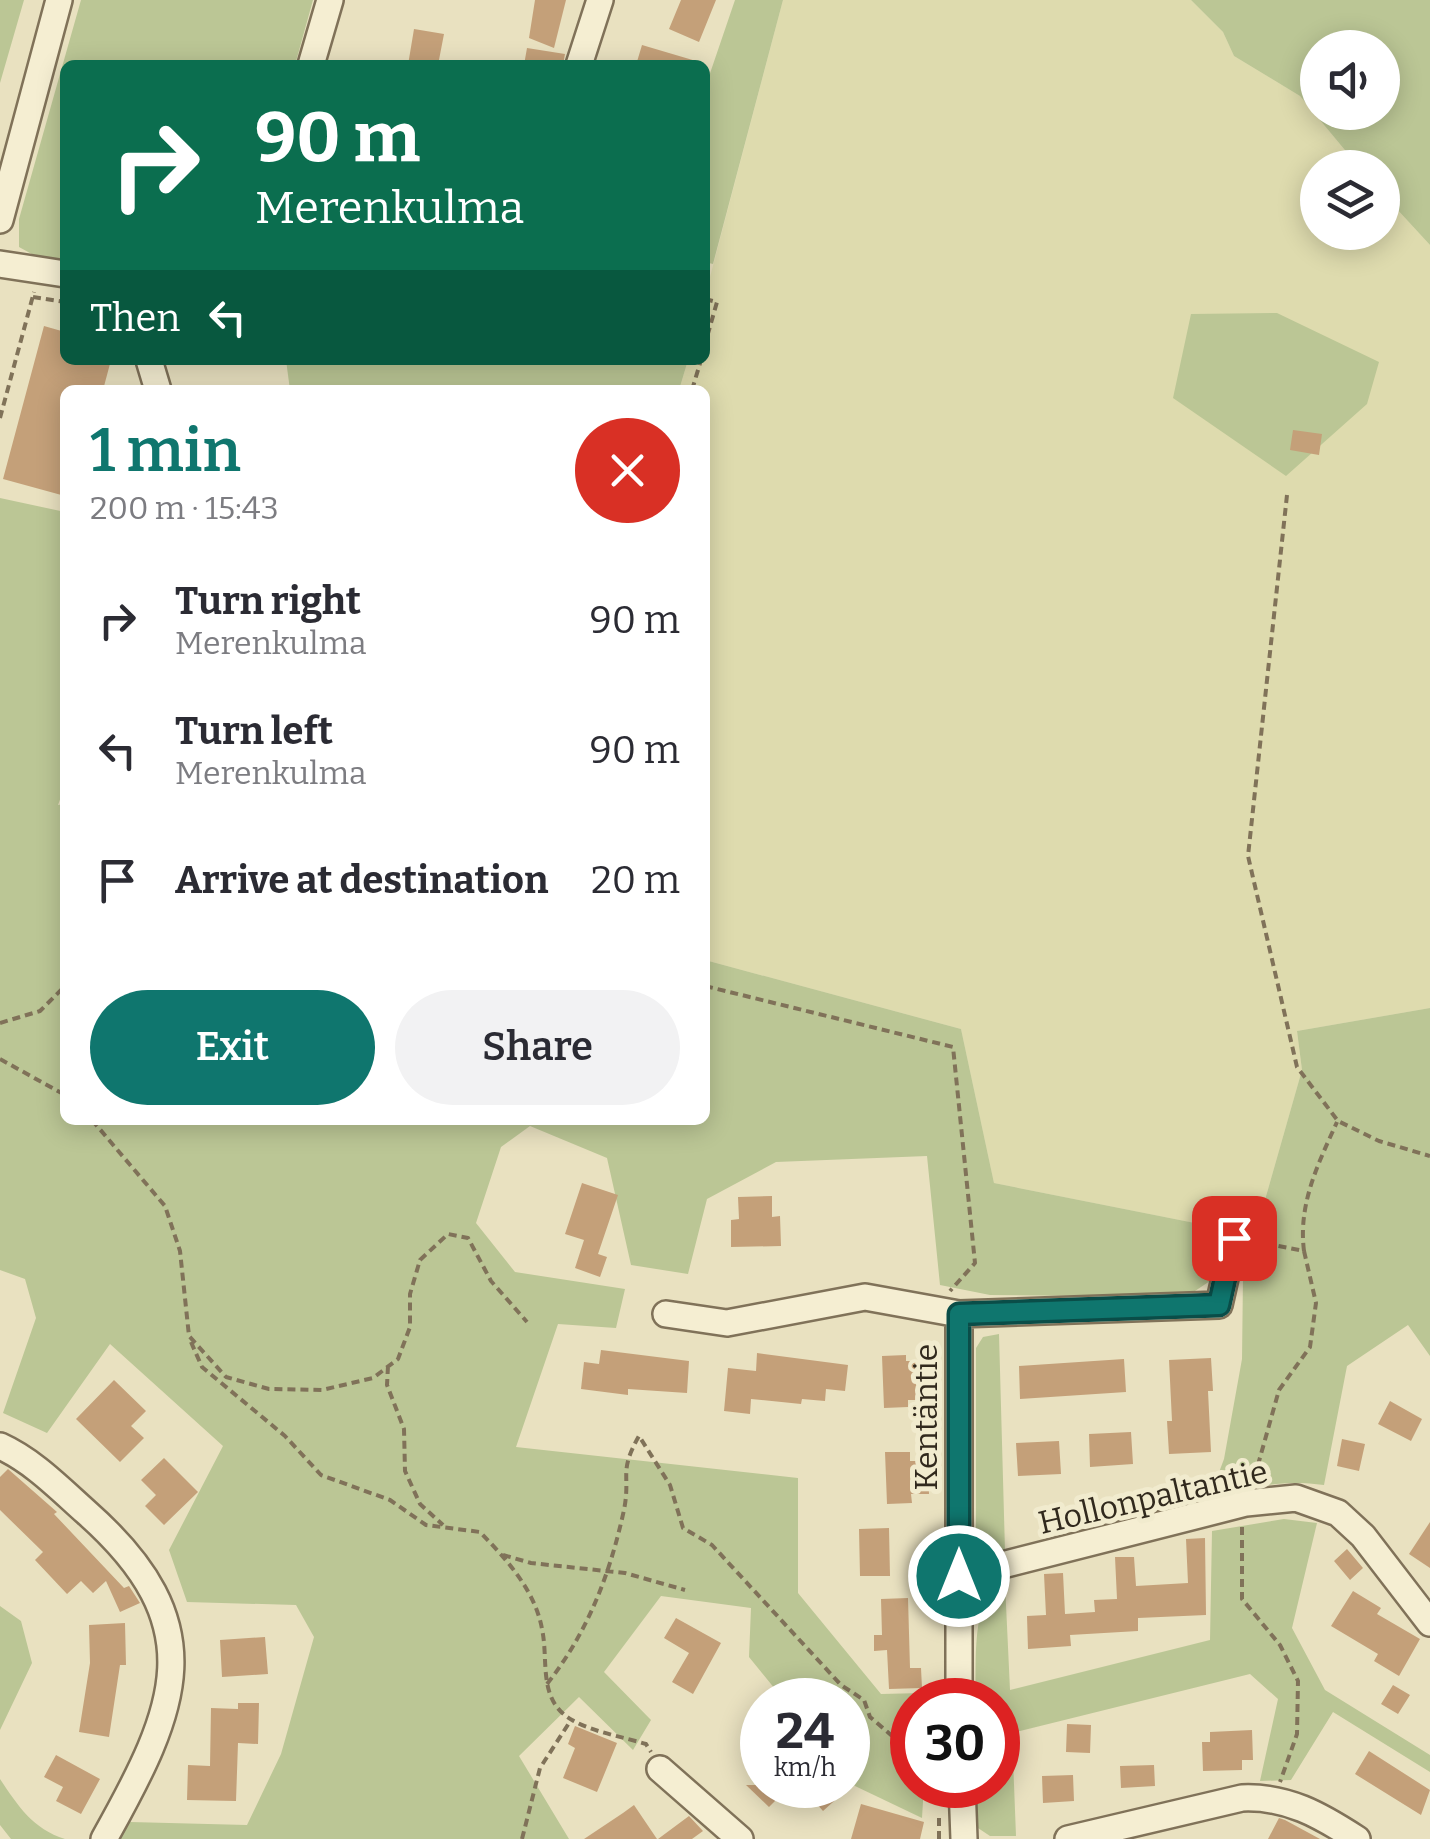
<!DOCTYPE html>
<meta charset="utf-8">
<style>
body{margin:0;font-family:Bitter,serif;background:#f2f2f3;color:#2b2b33;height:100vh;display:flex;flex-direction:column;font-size:38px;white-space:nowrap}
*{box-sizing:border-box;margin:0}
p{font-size:32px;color:#7c7c81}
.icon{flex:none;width:55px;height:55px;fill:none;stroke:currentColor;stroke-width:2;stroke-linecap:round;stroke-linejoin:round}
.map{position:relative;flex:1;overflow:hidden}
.details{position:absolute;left:60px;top:385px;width:650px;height:740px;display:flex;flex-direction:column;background:#fff;border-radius:15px;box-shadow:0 5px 25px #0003}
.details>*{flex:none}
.banner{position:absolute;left:60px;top:60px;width:650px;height:305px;border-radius:15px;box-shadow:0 5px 25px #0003;background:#0b6e4f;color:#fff;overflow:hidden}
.controls{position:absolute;left:1300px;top:30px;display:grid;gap:20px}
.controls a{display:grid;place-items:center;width:100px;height:100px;border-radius:50%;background:#fff;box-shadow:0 5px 25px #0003;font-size:50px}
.speed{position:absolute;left:740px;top:1678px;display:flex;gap:20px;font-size:50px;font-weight:700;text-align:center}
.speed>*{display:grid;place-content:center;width:130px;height:130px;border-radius:50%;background:#fff;box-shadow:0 5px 25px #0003;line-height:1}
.speed small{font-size:25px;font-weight:400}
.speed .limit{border:15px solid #d22;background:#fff;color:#111}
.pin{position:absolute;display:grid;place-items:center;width:85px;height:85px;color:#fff;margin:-42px;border-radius:20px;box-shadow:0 5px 15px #0006}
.me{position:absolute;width:110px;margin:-55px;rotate:0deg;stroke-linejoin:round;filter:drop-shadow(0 0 8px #0008)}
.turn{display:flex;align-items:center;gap:35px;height:210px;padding:0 30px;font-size:45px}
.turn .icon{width:130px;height:130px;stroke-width:2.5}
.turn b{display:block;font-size:70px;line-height:85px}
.then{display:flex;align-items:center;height:95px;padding:0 30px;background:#0003;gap:20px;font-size:38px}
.round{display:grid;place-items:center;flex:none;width:105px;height:105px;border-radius:52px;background:#f2f2f3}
.overview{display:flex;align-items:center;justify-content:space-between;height:170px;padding:0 30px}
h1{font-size:60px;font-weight:600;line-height:75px;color:#0f766e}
.cta{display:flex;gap:20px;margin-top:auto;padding:20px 30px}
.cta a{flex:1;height:115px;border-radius:60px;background:#0f766e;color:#fff;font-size:40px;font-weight:600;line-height:115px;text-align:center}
.cta a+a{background:#f2f2f3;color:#2b2b33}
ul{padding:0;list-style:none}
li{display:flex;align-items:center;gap:30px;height:130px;padding:0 30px}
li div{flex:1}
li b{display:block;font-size:38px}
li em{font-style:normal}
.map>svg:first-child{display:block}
.farmland{fill:#dedbae}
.green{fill:#bbc695;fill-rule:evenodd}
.building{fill:#c4a079}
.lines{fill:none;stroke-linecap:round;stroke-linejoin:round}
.minor-casing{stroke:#807259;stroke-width:30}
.path{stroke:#807259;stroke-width:4;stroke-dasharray:8 5;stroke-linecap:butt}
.minor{stroke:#f5eed2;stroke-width:25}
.route-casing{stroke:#0a4d48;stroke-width:25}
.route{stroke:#0f766e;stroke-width:18}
.labels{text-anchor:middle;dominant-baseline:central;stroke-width:10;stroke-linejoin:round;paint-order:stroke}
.street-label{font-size:32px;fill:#31291d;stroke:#f1ebce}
</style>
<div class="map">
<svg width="1430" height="1839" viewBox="0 0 1430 1839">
<rect width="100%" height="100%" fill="#e9e1c0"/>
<!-- farmland -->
<path class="farmland" d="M783,0H1191L1223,32L1234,56L1300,96L1359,167L1318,168V232H1382L1383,194L1430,245V1008L1297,1031L1302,1070L1255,1235L994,1183L961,1029L705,960V390H679L688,360H705V296Z"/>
<!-- green -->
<path class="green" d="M0,0H24L0,83Z
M81,0H313L295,65H65V258H39L19,247V219Z
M735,0H783L713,264L705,262V88Z
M1191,0H1430V245L1383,194L1382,168L1359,167L1300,96L1234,56L1223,32ZM1318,48H1382V112H1318Z
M1277,313L1379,362L1367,404L1286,476L1173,398L1191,314Z
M286,360H688L679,390H290Z
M0,498L65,512V786L58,805L65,804V1120H705V960L961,1029L994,1183L1225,1229L1210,1281L1186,1297L990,1295L940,1285L927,1156L776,1162L707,1199L688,1274L631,1265L607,1158L530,1126L501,1147L476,1223L515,1272L625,1289L616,1328L558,1324L516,1447L798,1478V1593L881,1694L924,1693L925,1700H912V1785H924L922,1818L855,1786L848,1777V1700H784L749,1657L751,1608L661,1596L604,1672L651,1720L633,1750L579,1697L519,1756L569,1839H119L130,1822L247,1825L281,1754L314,1637L296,1605L187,1602L169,1550L223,1446L110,1344L47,1433L3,1413L36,1318L25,1279L0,1270Z
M1430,1008V1356L1408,1325L1347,1366L1324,1485C1282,1479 1249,1487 1209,1499L1224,1459L1242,1359L1243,1277L1302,1070L1297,1031Z
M999,1334L1005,1551H989L976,1538V1348L983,1337Z
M1284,1519L1317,1523L1292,1628L1325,1690L1430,1755V1772L1333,1712L1291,1780L1260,1781L1278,1699L1250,1674L1012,1733L1016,1836H990L975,1826L972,1785H998V1700H975C978,1667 968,1596 1005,1583L1010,1690L1210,1640L1212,1531Z
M0,1606L21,1621L32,1663L0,1730Z
M0,1779C18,1806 33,1829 65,1839H11L0,1825Z"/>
<!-- building -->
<path class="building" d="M535,0H566L554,48L529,38Z
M681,0H716L699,42L669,29Z
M414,29L444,34L438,65H408Z
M642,45L696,61V65H636Z
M527,48L565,54L563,65H524Z
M44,326L65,332V360H111L103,390H65V496L3,479Z
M1293,430L1322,434L1319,455L1290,450Z
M582,1183L618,1195L598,1254L607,1257L600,1277L575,1268L584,1240L565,1234Z
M772,1196V1217L780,1216L781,1246L731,1247V1220L739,1219L738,1197Z
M601,1350L689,1361L687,1393L628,1389V1395L581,1389L584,1362L599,1364Z
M757,1353L848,1365L845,1391L826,1389L825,1401L802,1399L801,1404L751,1399L750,1414L724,1411L728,1368L756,1371Z
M906,1355V1361H927V1400H908V1407L884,1408L882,1356Z
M1211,1358L1213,1391H1208L1211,1452L1169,1454L1167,1421H1172L1169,1360Z
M1124,1359L1126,1392L1020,1399L1019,1366Z
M114,1380L146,1411L131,1426L144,1438L120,1462L76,1419Z
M1390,1401L1422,1419L1411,1441L1378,1424Z
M1131,1432L1133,1464L1090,1467L1089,1434Z
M1342,1439L1365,1444L1359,1471L1337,1466Z
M1059,1441L1061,1474L1018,1476L1016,1443Z
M885,1452H910V1461H928L929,1494H911L912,1503L887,1504Z
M164,1458L198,1492L164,1525L145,1506L156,1495L141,1480Z
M8,1469L57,1512L54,1514L124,1588L129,1586L140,1603L120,1612L106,1581L93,1593L81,1581L67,1594L35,1560L43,1552L0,1510V1477Z
M1430,1522V1568L1409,1554Z
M889,1528L890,1576H860L859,1529Z
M1205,1538L1206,1615L1138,1618V1631L1070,1635L1071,1646L1028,1649L1027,1616L1046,1615L1044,1574L1063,1573L1065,1614L1095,1612L1094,1600L1117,1599L1115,1557H1134L1136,1586L1188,1583L1186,1539Z
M1347,1549L1363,1568L1350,1580L1334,1561Z
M1353,1591L1381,1608L1377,1614L1420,1639L1399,1676L1374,1661L1378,1654L1331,1626Z
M908,1598L910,1668H921L922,1688L889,1689L887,1650L874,1651V1635H882L881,1599Z
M676,1618L721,1643L693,1694L672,1682L689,1653L664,1638Z
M125,1623L126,1665H120L109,1737L79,1732L90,1663L89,1625Z
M265,1637L268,1674L222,1677L220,1640Z
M1393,1685L1410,1695L1398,1714L1381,1704Z
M238,1703H259L258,1744L238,1743L236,1801L187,1800L188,1765L210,1766L211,1708L238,1709Z
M1067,1724L1091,1725L1090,1753L1066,1752Z
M575,1726L617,1743L597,1792L563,1778L575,1748L568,1744Z
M1252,1730L1253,1760H1242V1770L1203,1771L1202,1742H1210V1732Z
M1369,1751L1430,1790L1421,1815L1355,1774Z
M56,1755L100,1779L81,1814L56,1801L63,1787L44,1777Z
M1154,1765L1155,1786L1121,1788L1120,1766Z
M1073,1775L1074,1801L1043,1803L1042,1776Z
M746,1785H791L769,1807Z
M800,1785H852L823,1811Z
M861,1804L924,1822L920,1839H851Z
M634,1805L657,1839H584L623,1813Z
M689,1816L703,1831L692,1839H658Z
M1279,1818L1285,1820L1320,1839H1268Z"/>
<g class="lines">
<defs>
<path id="minor" d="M311,65L330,0
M579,65L600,0
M0,220L59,0
M0,264L65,274
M149,360L158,390
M666,1314L727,1323L865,1297L959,1314L1219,1305L1234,1238
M959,1314V1700
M0,1446C33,1461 59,1488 86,1512C214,1625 178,1707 104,1839
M959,1576L1246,1503L1296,1498L1338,1513L1363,1536L1430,1623
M660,1769L740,1839
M962,1785L964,1839
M1068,1839L1242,1798C1287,1796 1320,1815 1357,1839"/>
</defs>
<!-- minor casing -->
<use href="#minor" class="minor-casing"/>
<!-- path -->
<path class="path" d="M33,297L65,302
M705,299L717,302L705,344
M692,390L701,360
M0,418L34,292
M1287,495L1248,856L1297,1067L1338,1121L1379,1141L1430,1156
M705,986L953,1047L975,1263L950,1291
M0,1023L40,1011L65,986
M0,1059L65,1095
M92,1120L165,1206L180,1251L189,1336L226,1377L269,1389L322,1390L373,1378L398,1359L410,1327V1294L420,1260L448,1234L468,1238L491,1281L527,1322
M1253,1241L1304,1251L1316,1303L1310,1347L1279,1390L1254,1479
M1304,1251C1298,1204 1318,1164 1337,1122
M191,1342L202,1367L285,1436L321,1475L390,1500L426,1525L480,1532C506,1559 535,1590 542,1629C549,1661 537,1700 572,1720C593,1732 623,1737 646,1744L651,1752
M388,1366L387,1385L404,1429L405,1471L420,1504L443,1525
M1242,1527V1599L1280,1645L1298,1681L1297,1734L1280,1782
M503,1555L531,1563L625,1573L685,1590
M547,1684C588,1632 610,1574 624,1510C631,1474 618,1473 639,1436L670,1485L683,1528L712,1545L841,1685L864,1700L870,1717L891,1735L912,1744
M522,1839L540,1768L571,1720
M939,1839V1815"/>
<!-- minor -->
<use href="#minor" class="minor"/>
</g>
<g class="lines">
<defs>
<path id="route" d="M959,1576V1314L1219,1305L1234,1238"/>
</defs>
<!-- route casing -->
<use href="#route" class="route-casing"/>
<!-- route -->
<use href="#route" class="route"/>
</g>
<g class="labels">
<!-- street labels -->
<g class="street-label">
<text transform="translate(926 1417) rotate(-90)">Kentäntie</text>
<text transform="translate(1153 1497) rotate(-13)">Hollonpaltantie</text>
</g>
</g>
</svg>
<div class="controls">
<a><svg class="icon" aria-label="sound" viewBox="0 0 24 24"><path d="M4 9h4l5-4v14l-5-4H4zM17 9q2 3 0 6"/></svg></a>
<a><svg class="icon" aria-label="layers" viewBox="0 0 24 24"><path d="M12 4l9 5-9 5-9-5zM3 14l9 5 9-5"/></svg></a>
</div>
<div class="speed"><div>24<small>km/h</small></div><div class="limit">30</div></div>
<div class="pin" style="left:1234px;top:1238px;background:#d93025"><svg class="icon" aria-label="arrive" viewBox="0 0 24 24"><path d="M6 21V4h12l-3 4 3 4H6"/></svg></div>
<svg class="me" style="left:959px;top:1576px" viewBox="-20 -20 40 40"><circle r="17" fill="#0f766e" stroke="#fff" stroke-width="3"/><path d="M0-11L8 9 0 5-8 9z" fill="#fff"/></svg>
<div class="banner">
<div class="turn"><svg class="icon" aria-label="right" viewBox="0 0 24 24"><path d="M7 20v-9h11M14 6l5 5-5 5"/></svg><div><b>90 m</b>Merenkulma</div></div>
<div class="then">Then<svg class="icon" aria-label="left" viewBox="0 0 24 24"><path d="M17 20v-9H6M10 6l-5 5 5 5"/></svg></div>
</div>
<section class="details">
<div class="overview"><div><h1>1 min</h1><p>200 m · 15:43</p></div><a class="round" style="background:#d93025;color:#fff"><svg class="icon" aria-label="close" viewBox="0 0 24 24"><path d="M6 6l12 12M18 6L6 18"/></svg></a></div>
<ul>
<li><svg class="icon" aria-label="right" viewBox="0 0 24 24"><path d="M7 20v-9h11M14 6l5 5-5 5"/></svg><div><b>Turn right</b><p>Merenkulma</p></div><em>90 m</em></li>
<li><svg class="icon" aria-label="left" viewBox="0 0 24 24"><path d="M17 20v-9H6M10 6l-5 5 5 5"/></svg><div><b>Turn left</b><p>Merenkulma</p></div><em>90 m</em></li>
<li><svg class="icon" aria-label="arrive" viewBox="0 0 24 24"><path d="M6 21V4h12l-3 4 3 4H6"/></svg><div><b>Arrive at destination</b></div><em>20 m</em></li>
</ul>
<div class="cta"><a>Exit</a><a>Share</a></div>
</section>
</div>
